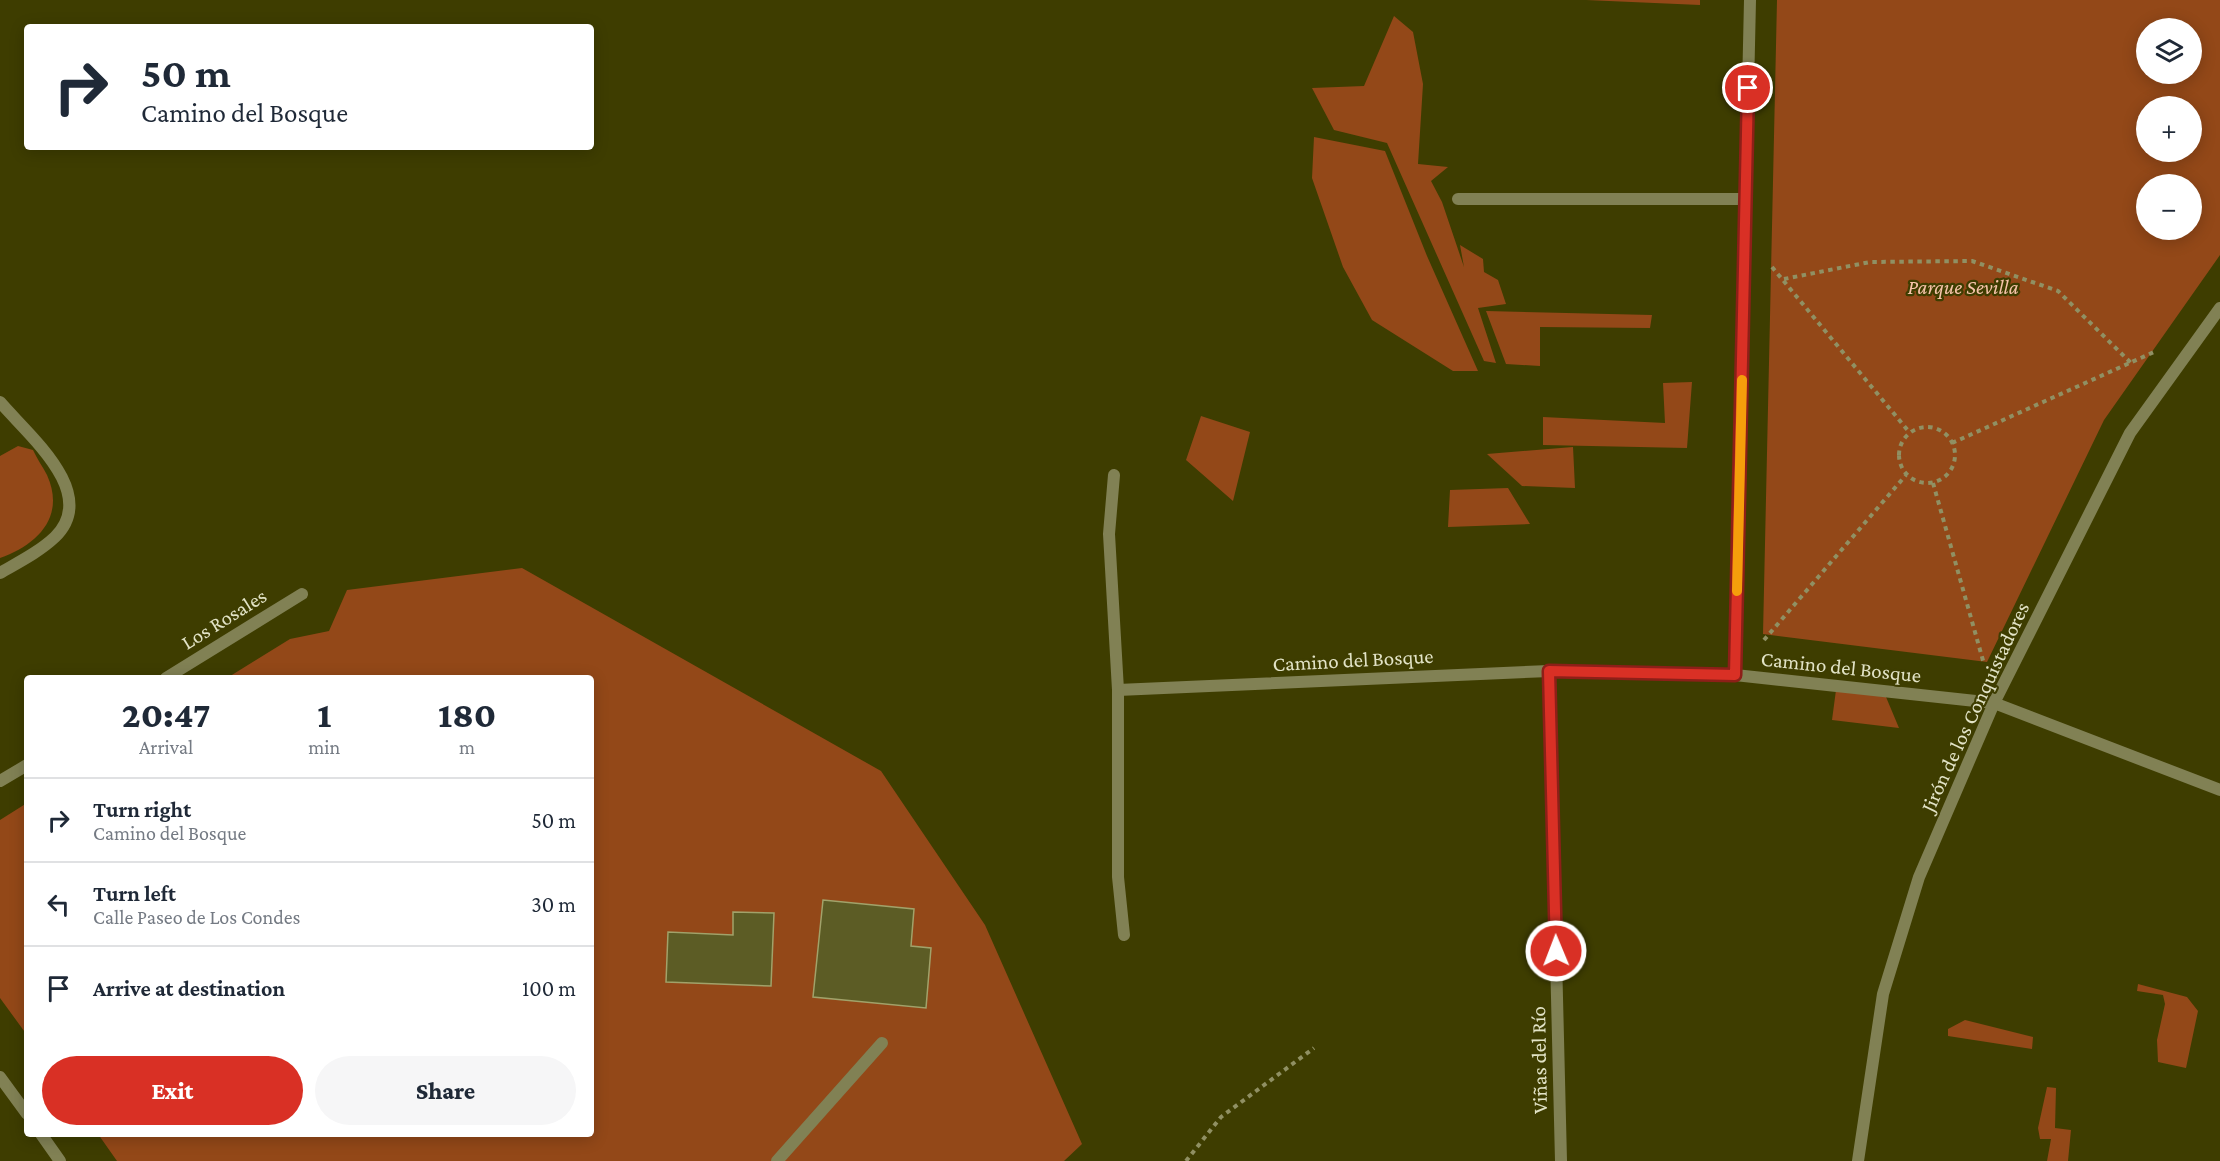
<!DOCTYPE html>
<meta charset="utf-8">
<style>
body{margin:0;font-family:"Crimson Pro",serif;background:#f6f6f7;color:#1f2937;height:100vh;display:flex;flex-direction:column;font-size:22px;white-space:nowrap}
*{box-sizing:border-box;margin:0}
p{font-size:20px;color:#747a83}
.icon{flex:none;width:33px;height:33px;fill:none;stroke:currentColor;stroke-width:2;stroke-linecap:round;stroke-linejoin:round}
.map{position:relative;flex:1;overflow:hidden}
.side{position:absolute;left:24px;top:675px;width:570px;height:462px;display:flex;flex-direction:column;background:#fff;border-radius:6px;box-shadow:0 3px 15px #0003}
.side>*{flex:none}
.hud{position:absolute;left:24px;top:24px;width:570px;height:126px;border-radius:6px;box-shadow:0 3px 15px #0003;background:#fff;color:#1f2937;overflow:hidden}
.fabs{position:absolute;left:2136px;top:18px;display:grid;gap:12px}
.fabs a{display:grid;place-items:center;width:66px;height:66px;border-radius:50%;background:#fff;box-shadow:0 3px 15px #0003;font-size:30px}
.pin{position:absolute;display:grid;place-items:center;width:51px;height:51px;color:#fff;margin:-26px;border:3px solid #fff;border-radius:50%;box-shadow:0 2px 6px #0007}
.me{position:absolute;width:66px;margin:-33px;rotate:359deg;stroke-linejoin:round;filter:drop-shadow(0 0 4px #0008)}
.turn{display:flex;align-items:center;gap:21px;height:126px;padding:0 18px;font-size:27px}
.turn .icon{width:78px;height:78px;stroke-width:2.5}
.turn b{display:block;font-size:42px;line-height:51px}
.eta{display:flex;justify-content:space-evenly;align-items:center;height:102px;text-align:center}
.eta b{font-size:36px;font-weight:800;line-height:42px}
.button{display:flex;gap:12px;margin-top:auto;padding:12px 18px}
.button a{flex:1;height:69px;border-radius:36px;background:#d93025;color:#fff;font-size:24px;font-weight:800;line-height:69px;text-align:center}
.button a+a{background:#f6f6f7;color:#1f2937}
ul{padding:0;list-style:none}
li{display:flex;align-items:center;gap:18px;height:84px;padding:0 18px;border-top:2px solid #e0e1e3}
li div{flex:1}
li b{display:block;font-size:22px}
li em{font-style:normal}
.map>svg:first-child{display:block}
.green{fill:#934818;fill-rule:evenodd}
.building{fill:#5c5c25;stroke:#a1a26a;stroke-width:1.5}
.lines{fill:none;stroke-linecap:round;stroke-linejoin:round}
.path{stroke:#909063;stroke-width:4;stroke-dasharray:4.5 4.5;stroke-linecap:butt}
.lane{stroke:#818154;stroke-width:12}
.street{stroke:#818154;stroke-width:12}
.route-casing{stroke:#8d1f18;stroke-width:15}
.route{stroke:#d93025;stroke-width:10}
.slow{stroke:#f59e0b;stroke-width:10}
.labels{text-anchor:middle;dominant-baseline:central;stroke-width:4.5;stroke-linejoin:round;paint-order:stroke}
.park-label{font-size:21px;font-style:italic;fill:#f7c4aa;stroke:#3e3d00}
.street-label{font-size:21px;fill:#e2e3c6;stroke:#3e3d00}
</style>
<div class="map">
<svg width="2220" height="1161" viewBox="0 0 2220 1161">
<rect width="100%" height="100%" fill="#3e3d00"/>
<!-- green -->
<path class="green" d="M1586,0H1700V5Z
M1777,0H2220V255L2104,420L1987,662L1763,634ZM2146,28H2192V74H2146ZM2146,106H2192V152H2146ZM2146,184H2192V230H2146Z
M1394,16L1413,32L1423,84L1418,164L1448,167L1431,181L1442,202L1464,267L1460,245L1483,259L1484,272L1498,280L1506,304L1478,308L1496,363L1484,361L1387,143L1334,130L1312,88L1364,86Z
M1314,137L1385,151L1427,256L1478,371H1453L1372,320L1343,267L1312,178Z
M1486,311L1652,315L1650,328L1540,327V366L1506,364Z
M1692,382L1687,448L1543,445V417L1665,423L1663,383Z
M1201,416L1250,432L1233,501L1186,460Z
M18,446L33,450C37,459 43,467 47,475C66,517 37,545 0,558V456Z
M1573,447L1575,488L1522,486L1487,454Z
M1508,488L1530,524L1448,527L1450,490Z
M522,568L881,771L985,925L1082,1144L1064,1161H117L98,1134H591V678H227L290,639L329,631L347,590Z
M1836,690L1886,697L1899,728L1832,720Z
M27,803V1035L0,998V820Z
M2138,984L2187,997L2198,1011L2186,1068L2158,1062L2157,1040L2165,1004L2163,995L2137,991Z
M1965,1020L2033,1037L2032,1049L1948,1036V1029Z
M2047,1087L2056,1088L2055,1128L2071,1130L2068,1161H2047L2051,1139H2040L2038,1128Z"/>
<!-- building -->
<path class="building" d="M823,900L914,909L911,946L931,948L926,1008L813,997Z
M733,912L774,913L771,986L666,982L668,932L733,935Z"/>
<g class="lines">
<!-- path -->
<path class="path" d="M1772,267L1910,433
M1784,279L1870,262L1972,261L2058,291L2131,363
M1899 455a28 28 0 1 1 56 0a28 28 0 1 1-56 0Z
M1952,443L2154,352
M1933,483L1984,664
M1764,640L1906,475
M1186,1161L1221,1117L1314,1048"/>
<!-- lane -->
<path class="lane" d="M1458,199H1745
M777,1161L882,1043"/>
<!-- street -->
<path class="street" d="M0,402C28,435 100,493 55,537C39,552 19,562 0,573
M1114,475L1109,534L1118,690V877L1124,935
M1549,671L1561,1161
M1735,675L1750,0
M166,678L302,594
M1118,690L1549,671L1735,675L1994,703L2220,790
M0,781L27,765
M0,1077L27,1114
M41,1134L60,1161
M1858,1161L1883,994L1919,877L1994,703L2130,433L2220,308"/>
</g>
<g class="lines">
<defs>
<path id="route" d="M1556,951L1549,671L1735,675L1748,88"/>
</defs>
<!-- route casing -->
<use href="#route" class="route-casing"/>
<!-- route -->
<use href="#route" class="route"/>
<!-- slow -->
<path class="slow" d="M1737,591L1742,380"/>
</g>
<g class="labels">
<!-- park labels -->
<g class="park-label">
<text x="1963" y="287">Parque Sevilla</text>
</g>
<!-- street labels -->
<g class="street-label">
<text transform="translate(224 619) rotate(-32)">Los Rosales</text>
<text transform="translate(1353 660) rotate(-3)">Camino del Bosque</text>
<text transform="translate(1841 667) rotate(6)">Camino del Bosque</text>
<text transform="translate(1975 707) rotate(-65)">Jirón de los Conquistadores</text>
<text transform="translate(1539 1060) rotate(-91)">Viñas del Río</text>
</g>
</g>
</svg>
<div class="fabs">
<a><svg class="icon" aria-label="layers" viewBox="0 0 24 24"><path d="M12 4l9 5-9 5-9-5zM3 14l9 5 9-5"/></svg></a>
<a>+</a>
<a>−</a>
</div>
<div class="pin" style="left:1748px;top:88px;background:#d93025"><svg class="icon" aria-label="arrive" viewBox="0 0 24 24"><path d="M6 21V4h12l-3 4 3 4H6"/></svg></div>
<svg class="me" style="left:1556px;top:951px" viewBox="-20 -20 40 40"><circle r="17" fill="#d93025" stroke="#fff" stroke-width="3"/><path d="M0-11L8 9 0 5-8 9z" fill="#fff"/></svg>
<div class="hud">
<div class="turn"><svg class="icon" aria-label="right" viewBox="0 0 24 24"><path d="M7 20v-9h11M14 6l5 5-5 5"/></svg><div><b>50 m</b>Camino del Bosque</div></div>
</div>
<section class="side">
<div class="eta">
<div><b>20:47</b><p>Arrival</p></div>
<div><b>1</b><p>min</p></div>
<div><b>180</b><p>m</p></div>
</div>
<ul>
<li><svg class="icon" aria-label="right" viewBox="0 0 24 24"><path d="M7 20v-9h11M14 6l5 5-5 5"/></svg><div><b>Turn right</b><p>Camino del Bosque</p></div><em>50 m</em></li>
<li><svg class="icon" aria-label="left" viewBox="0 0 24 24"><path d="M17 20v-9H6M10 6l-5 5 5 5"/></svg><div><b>Turn left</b><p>Calle Paseo de Los Condes</p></div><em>30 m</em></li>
<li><svg class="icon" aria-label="arrive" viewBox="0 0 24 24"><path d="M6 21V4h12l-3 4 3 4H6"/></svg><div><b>Arrive at destination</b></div><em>100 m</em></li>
</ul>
<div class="button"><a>Exit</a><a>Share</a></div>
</section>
</div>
